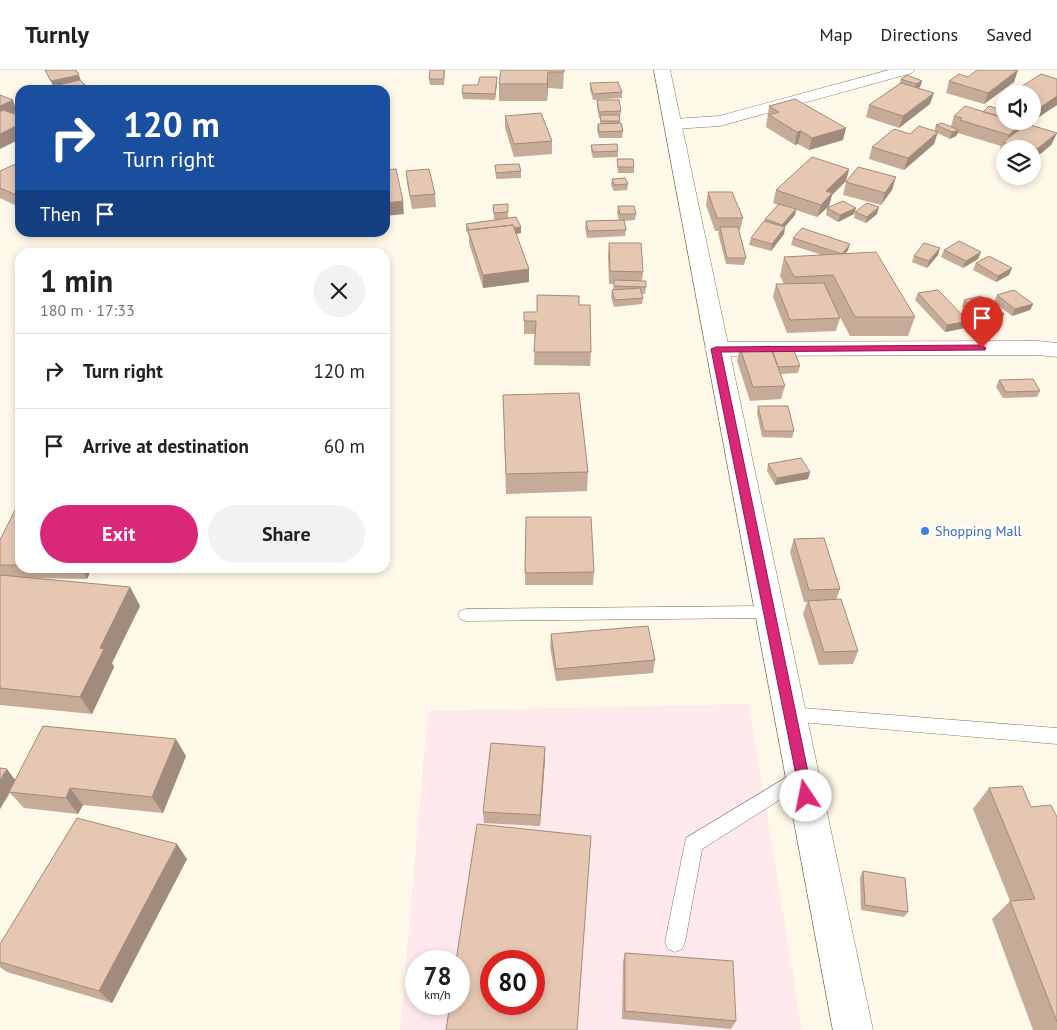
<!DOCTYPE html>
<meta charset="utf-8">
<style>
body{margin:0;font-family:"PT Sans",sans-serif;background:#f2f2f2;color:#202124;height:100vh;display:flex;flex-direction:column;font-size:19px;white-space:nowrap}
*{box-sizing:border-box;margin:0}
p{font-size:16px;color:#757577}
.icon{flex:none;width:28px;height:28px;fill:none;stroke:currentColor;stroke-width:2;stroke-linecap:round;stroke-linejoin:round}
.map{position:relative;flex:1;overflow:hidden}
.sheet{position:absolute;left:15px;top:178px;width:375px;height:325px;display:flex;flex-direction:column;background:#fff;border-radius:15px;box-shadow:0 2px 8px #0003}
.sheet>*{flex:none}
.hud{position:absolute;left:15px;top:15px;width:375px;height:152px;border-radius:15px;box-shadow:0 2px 8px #0003;background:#1a4fa0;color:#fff;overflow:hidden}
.fabs{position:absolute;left:996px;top:15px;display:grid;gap:10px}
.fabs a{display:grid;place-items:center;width:45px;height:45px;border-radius:50%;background:#fff;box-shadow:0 2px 8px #0003;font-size:25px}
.speed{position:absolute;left:405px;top:880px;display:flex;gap:10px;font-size:25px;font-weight:700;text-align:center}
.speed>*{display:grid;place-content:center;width:65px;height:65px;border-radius:50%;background:#fff;box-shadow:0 2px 8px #0003;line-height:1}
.speed small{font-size:12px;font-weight:400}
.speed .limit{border:8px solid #d22;background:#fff;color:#111}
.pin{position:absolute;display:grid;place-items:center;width:42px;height:42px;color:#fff;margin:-51px -21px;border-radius:50% 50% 50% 0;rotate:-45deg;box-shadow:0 0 5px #0007}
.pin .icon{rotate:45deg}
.me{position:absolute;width:55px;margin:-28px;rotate:349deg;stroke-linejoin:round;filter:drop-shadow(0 0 4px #0008)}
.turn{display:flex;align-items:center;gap:18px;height:105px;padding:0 25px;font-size:22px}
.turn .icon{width:65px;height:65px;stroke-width:2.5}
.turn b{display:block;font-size:35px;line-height:42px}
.then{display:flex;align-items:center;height:48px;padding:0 25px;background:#0003;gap:10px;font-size:19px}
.round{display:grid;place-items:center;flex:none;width:52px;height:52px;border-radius:26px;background:#f2f2f2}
.headline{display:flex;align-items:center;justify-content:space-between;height:85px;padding:0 25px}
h1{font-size:30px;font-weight:800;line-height:38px}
.cta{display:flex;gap:10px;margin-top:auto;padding:10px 25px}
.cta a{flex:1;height:58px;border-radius:30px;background:#db2777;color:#fff;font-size:20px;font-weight:800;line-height:58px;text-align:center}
.cta a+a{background:#f2f2f2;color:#202124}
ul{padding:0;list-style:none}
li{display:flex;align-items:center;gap:15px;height:75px;padding:0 25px;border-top:1px solid #e0e0e0}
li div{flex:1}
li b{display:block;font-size:19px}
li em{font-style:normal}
header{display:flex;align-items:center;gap:30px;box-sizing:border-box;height:70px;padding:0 25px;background:#fff;border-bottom:1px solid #e0e0e0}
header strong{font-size:24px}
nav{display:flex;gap:28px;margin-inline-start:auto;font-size:18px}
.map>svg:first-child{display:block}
.commercial{fill:#ffe9ec;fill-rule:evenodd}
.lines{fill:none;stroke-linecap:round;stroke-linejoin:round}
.service-casing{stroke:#807960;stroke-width:1}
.minor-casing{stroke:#807960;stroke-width:1}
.trunk-casing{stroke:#807960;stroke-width:1}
.service{fill:#fff;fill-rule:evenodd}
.minor{fill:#fff;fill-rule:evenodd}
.trunk{fill:#fff;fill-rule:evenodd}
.wall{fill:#c6ab99}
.shaded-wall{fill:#a18b7d}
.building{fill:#e6c7b2;stroke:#a18b7d;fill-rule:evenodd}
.route{fill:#db2777;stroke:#8e194d}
.shop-dot{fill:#3f7fe0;stroke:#fff;stroke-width:2}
.labels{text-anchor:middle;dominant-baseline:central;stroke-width:4;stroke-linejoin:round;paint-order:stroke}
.shop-label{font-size:14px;fill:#366cbe;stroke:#fff;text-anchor:start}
</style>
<header>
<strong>Turnly</strong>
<nav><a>Map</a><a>Directions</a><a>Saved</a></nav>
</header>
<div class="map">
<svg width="1057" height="960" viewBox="0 0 1057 960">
<rect width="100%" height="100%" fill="#fef9e8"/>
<!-- commercial -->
<path class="commercial" d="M749,634L802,960H400L428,641ZM416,891H459V934H416ZM491,891H534V934H491Z"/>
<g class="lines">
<defs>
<path id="service" d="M769,536L775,538L777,542L775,546L769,548L466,551L460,549L458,545L460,541L466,539Z
M789,637L1057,658V674L789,651L783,649L780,644L783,639Z
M802,698L808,700L811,706L808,712L702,779L685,872L682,879L675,882L668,879L665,872L686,768Z"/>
<path id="minor" d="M889,0H915L912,3L720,56L674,59L668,58L666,54L668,50L674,49L719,46Z
M1039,271L1057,273V287L1039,285L716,286L708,284L705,279L708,274L716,272Z"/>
<path id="trunk" d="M654,0H670L873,960H833Z"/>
</defs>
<!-- service casing -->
<use href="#service" class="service-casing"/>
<!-- minor casing -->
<use href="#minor" class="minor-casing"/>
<!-- trunk casing -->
<use href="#trunk" class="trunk-casing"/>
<!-- service -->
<use href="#service" class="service"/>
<!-- minor -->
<use href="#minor" class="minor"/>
<!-- trunk -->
<use href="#trunk" class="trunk"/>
</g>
<!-- wall -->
<path class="wall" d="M45,0L81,10L85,15L87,20H55Z
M430,0H445L444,15H430L429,9Z
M501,0H564L563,19L548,18L547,31H499V14Z
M1018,0L1014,12L984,34L946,23L949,11L968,7Z
M497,7L495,30L463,29L462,23Z
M901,9L922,11L920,17L918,18L930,34L899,58L866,47L869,35L899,14Z
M1057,9V35L1032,50V24Z
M590,13L622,22V28L593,30L590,19Z
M1004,27H1005V41L1000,39Z
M597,30L621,41L620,48V53L623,61L622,68H599L597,60L598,54H600V48H599L597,37Z
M769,36L846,58L843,70L809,80L798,74L795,75L766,57Z
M505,46L552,71V84L514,87L505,58Z
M954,46L1022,53L1019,60L1057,63L1051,75L1032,91V79H1005V87L998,85L1001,76L958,63L956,66L950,69L937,63L934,74L904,100L869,89L872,77L934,61L936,55L951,56Z
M591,75L618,81V87L593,88L591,81Z
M617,89L634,97V103H618Z
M20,92V137H19L0,128V101Z
M495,95L521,101V108L496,109Z
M849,99L846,111L832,125L829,136L817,147L796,140L795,145L785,157L784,164L771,181L749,175L751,168L765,151V149L778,135L773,133L776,120Z
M406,101L435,124L436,137L412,139L407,113Z
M612,109L628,114L627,120L614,121L611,115Z
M846,112L892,120L881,135L843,125Z
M708,122L743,148L740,160H739L746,188L744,195L726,194L718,163L719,161H715L706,135Z
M508,134V148L521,163L516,164L529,212L483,218L469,173V166L466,160V154L494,150L493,135Z
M618,136L636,144L635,150L624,151L626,160L625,166L587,168L585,158L586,151L619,150L617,143Z
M827,138L854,144L838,152L826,145Z
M855,142L877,144L866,153L854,148Z
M793,168L848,180L845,184L915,247L908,266H850L833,234L840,248L836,261L787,263L773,227L776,214H784L780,206L784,187L822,185L791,175Z
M609,173L643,202L642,211L646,217L645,224H641L643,228L642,234L614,237L611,227L612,220H613L614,214H609L608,186Z
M944,180L978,189L963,198L941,187Z
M938,185L927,198L912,192L914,186Z
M976,193L1012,198L1009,205L996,212L973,200Z
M918,223L968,251L965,258L945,262L915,230Z
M997,225L1033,234L1030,240L1012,246L994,232Z
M964,230L1004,244L1001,251L983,255L962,237Z
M524,242H537L591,282L590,296L534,295L535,264H524Z
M740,278L772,281V279L800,296L798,303L780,304L785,316L781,329L750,331L737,291Z
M999,310L1040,321L1037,327L1003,328L996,317Z
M503,325L588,402L587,421L506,424Z
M758,336L794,361L792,368L762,367L757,343Z
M768,394L810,402L808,409L775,415L767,401Z
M20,440V498H92L87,509L29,508L130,517L140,536L112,593L114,597L92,644L0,635V470Z
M526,447L594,502L593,515H525Z
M794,469L840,519L836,530L858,581L853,594L819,595L803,544L807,532H804L790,482Z
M551,564L655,590L653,603L556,611L550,577Z
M186,686L163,743L83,735L78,744L24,738L10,723L0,739V698L16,710Z
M545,689L540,756L484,753L483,742Z
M989,718L1031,737L1057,747V960H1033L992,849L1010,831L973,739Z
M187,789L112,933L7,902L0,897V874Z
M863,801L908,842L904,847L861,840L860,807Z
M625,883L736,951L731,959L622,949L623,892Z"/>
<!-- shaded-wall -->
<path class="shaded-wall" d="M1018,0L1014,12L984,34L988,23Z
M548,2V18L547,31V14Z
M79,5L81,11L54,17L51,11Z
M497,7V13L495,30V24Z
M922,11L920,17L914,20L916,14Z
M85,15L87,20H64Z
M934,23L930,34L899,58L903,46Z
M1057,26V35L1033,51L1038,39Z
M13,30L17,42L0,50V36Z
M1022,53L1017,65L1006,73L1009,65Z
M20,54V69L0,79V64Z
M846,58L843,70L809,80L812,68Z
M959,60L956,66L950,69L952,62Z
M801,61L798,74L795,75L797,62Z
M938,62L934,74L904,100L908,88Z
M1057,63L1051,75L1032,91L1037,79Z
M849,99L846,111L832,125L829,136L817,147L821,135L826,121Z
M896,107L892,120L881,135L885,123Z
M20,121V137H19L14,124Z
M403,131L404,144L385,146V133Z
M879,137L877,144L866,153L867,147Z
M856,138L854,144L838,152L840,145Z
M796,139L795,145L781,161L782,155Z
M521,157V163L472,170L470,167Z
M785,157L784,164L771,181L772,174Z
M850,174L848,180L840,191L842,184Z
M940,178L938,185L927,198L929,191Z
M981,182L978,189L963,198L966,191Z
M1012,198L1009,205L996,212L998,206Z
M529,199V212L483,218V205Z
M1033,234L1030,240L1012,246L1015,239Z
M1004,244L1001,251L983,255L986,249Z
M968,251L965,258L945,262L947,255Z
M810,402L808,409L775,415L777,408Z
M81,498H92L87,509Z
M130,517L140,536L112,593L114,597L92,644L80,627L100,578Z
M176,669L186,686L163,743L152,727Z
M545,677V689L540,756V745Z
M7,699L16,711L0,739V710Z
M70,718L83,735L78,744L66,728Z
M177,774L187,789L112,933L99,921Z"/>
<!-- building -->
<path class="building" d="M45,0H76L79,5L51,11Z
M430,0H444V9H429Z
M501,0H564V2H548L547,14H499Z
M977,0H1018L988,23L949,11L959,4L968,7Z
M1041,4L1057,9V26L1038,39L1032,37V24H1010Z
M907,5L922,11L916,14L901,9Z
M480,7H497L495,24L462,23L463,15H478Z
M80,10L85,15L64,20H57L54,16Z
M618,12L622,22L593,24L590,13Z
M901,13L934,23L903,46L869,35Z
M0,25L13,30L0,36Z
M795,29L846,58L812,68L801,61L797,62L769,45L779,42L769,36Z
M597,30H619L621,41L599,42Z
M965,36L1005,48V51H1015L1022,53L1009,65L960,50L962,48L954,46Z
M989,36L1005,41V48L983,42Z
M3,40L20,46V54L0,64V42Z
M541,43L552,71L514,74L505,46Z
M600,45H619L620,51H601Z
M621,53L623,61L599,62L598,54Z
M942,53L959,60L952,62L936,55Z
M1027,54L1057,63L1037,79L1023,74L1018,78L1003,72Z
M919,56L938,62L908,88L872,77L894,59L910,64Z
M617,74L618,81L593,82L591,75Z
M812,87L849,99L826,121L832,123L821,135L776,120Z
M617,89H633L634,97H618Z
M20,92V121L14,124L0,118V101Z
M519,94L521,101L496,103L495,95Z
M858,97L896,107L885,123L846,112Z
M396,99L403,131L385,133V100Z
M429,99L435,124L410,126L406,101Z
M625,108L628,114L614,115L612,109Z
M708,122H732L743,148H717Z
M843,131L856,138L840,145L827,138Z
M867,133L879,137L867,147L855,142Z
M508,134V142L494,143L493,135Z
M779,134L796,139L782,155L765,149Z
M618,136H634L636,144H620Z
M516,147L521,157L514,158L513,155L469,160L466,154Z
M624,150L626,160L588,161L586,151Z
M764,151L785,157L772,174L751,168Z
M513,155L529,199L483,205L468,160Z
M720,157H738L746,188H727Z
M802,158L850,174L842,184L793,168Z
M959,171L981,182L966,191L944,180Z
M609,173H641L643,202L610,201Z
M924,173L940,178L929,191L914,186Z
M876,182L915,247H855L833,205L794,207L784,187Z
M989,186L1012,198L998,206L976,193Z
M614,210L646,211V217L614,216Z
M824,213L840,248L790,250L776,214Z
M640,218L643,228L615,230L612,220Z
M938,220L968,251L947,255L918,223Z
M1014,220L1033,234L1015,239L997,225Z
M537,225L579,226V235H590L591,282H534L536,251H524V242H537Z
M981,226L1004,244L986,249L964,230Z
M770,276L785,316L753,317L740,278Z
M793,278L800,296L778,297L772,279Z
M1033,309L1040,321L1006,322L999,310Z
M579,323L588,402L506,404L503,325Z
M758,336H788L794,361H764Z
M801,388L810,402L777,408L768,394Z
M15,440H20V495H0V470Z
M526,447H591L594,502L525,503Z
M824,468L840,519L809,520L794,469Z
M0,505L130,517L100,578L104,579L80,627L0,618Z
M841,529L858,581L824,582L808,531Z
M648,556L655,590L556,599L551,564Z
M43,656L176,669L152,727L70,718L66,728L9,722Z
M491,673L545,677L540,745L483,742Z
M0,698L7,699L0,710Z
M1022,716L1031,737L1051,735L1057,747V952L1010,831L1035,829L989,718Z
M77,748L177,774L99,921L0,892V874Z
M477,754L591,766L577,960H446L450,934H459V891H456ZM491,891H534V934H491Z
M863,801L905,808L908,842L865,835Z
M625,883L733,891L736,951L625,941Z"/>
<!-- route -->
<path class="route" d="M982,275L986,278L985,280L721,282L813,726L811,730L806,732L801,730L711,279L716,277Z"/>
<!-- markers -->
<circle class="shop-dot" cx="925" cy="461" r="5"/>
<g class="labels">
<!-- shop labels -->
<g class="shop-label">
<text x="935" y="461">Shopping Mall</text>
</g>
</g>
</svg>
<div class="fabs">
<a><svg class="icon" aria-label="sound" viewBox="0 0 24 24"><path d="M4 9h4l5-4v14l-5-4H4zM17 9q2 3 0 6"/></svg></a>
<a><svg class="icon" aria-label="layers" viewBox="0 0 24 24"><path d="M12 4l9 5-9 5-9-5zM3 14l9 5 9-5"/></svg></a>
</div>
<div class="speed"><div>78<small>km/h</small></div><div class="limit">80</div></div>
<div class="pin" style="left:982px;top:278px;background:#d93025"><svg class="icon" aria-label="arrive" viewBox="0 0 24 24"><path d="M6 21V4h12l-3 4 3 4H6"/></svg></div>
<svg class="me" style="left:806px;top:726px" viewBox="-20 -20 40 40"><circle r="19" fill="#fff"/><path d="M0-13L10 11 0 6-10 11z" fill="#db2777"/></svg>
<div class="hud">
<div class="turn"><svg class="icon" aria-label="right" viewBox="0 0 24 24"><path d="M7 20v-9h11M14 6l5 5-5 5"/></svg><div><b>120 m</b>Turn right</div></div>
<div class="then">Then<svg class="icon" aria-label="arrive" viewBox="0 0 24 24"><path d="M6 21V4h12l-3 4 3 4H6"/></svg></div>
</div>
<section class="sheet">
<div class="headline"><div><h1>1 min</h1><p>180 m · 17:33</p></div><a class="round"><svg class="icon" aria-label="close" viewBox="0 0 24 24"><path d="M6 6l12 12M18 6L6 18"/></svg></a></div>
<ul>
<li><svg class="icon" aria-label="right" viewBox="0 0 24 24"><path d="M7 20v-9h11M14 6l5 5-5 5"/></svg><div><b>Turn right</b></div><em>120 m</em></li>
<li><svg class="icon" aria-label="arrive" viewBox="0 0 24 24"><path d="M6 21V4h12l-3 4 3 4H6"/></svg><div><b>Arrive at destination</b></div><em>60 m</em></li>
</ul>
<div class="cta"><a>Exit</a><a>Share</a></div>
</section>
</div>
